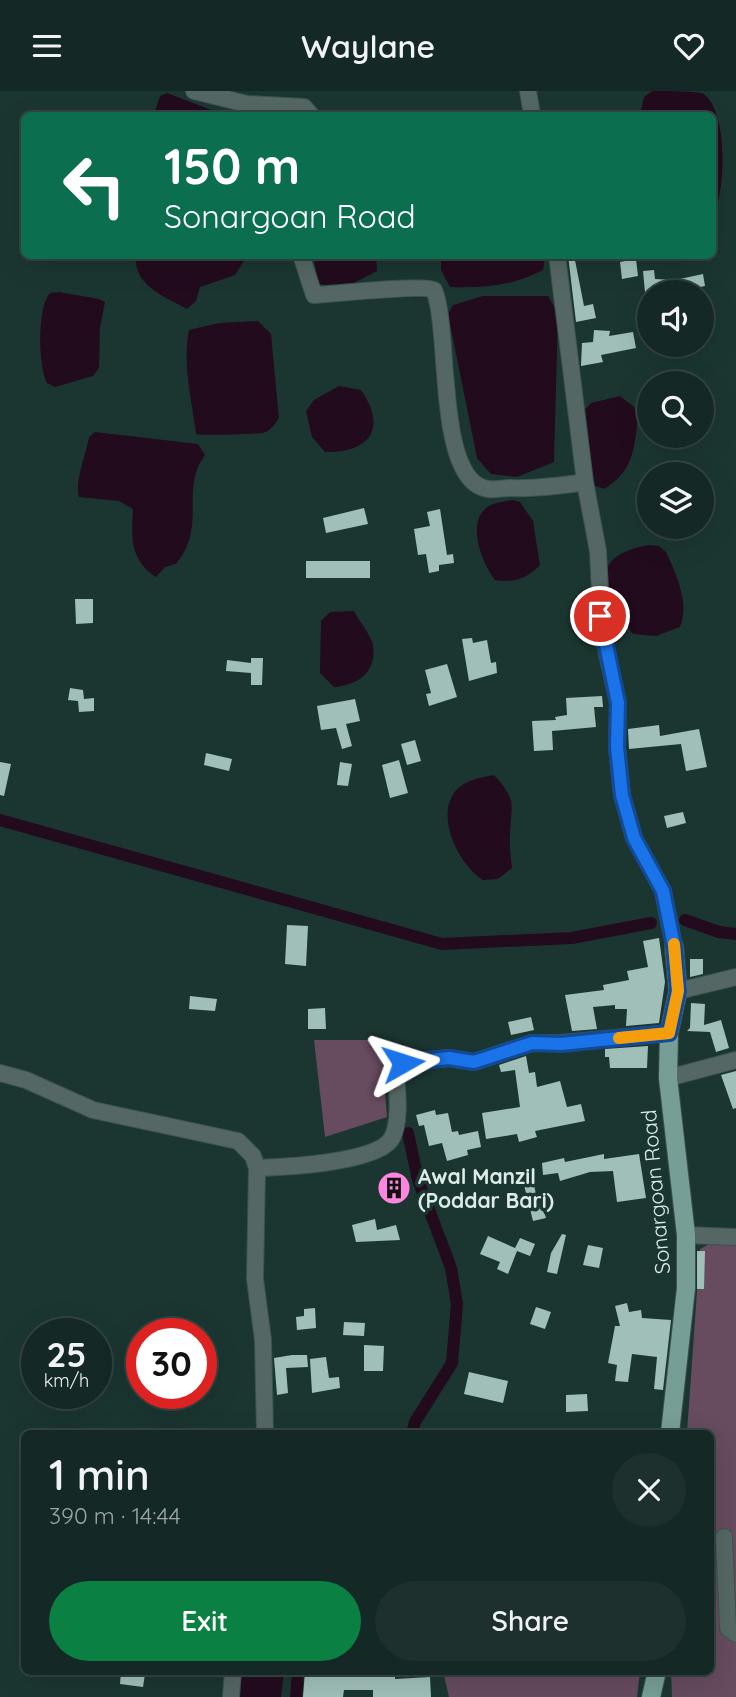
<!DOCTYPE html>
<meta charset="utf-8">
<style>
body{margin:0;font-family:Quicksand,sans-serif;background:#1d302d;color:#f1f3f6;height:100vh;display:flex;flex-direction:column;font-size:26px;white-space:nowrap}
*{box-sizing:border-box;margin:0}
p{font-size:23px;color:#9da6a7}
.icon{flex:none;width:38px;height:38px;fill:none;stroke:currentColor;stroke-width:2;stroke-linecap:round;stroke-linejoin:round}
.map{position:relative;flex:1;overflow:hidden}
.drawer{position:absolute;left:21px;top:1339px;width:693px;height:245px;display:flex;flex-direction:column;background:#142825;border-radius:10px;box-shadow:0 7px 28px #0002,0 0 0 2px #334442}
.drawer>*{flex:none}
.banner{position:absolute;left:21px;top:21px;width:695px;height:147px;border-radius:10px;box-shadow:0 7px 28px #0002,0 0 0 2px #334442;background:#0b6e4f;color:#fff;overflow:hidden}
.fabs{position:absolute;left:637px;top:189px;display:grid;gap:14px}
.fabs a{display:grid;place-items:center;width:77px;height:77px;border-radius:50%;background:#142825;box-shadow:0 7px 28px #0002,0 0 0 2px #334442;font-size:35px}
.speed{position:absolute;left:21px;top:1227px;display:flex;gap:14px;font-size:35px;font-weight:700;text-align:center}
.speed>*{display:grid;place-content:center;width:91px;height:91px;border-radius:50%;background:#142825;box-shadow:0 7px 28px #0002,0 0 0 2px #334442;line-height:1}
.speed small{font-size:18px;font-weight:400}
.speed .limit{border:10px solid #d22;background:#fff;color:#111}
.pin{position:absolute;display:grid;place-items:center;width:60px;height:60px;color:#fff;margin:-30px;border:4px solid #fff;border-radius:50%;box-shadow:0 2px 7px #0007}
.me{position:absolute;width:77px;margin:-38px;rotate:84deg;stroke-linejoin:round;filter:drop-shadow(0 0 5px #0008)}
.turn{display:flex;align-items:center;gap:24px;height:147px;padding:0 28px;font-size:32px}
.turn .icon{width:91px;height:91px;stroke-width:2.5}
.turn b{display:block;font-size:49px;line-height:60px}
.round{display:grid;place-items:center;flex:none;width:74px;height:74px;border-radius:37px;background:#1d302d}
.summary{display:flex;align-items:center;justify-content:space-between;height:119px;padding:0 28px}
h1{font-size:42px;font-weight:600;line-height:52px}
.action{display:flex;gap:14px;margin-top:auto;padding:14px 28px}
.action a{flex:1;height:80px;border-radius:42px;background:#0b8043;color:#fff;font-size:28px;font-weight:600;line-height:80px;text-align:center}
.action a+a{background:#1d302d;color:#f1f3f6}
header{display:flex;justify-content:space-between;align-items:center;height:91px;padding:0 28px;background:#142825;font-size:32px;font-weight:600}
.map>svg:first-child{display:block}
.green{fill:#674b5f}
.water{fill:#230b1e}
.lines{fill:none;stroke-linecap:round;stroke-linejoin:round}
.canal{stroke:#230b1e;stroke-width:12}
.building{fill:#a0bfb9}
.minor-casing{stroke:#3a534e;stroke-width:18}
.major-casing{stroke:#3a534e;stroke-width:20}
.minor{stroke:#556764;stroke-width:16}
.major{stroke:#779e96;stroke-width:18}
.route-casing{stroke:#114b97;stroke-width:18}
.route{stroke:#1a73e8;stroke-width:12}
.slow{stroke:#f59e0b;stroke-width:12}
.labels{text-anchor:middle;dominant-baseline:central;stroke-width:7;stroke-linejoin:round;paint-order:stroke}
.poi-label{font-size:21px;font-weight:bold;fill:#ddece9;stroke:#1b3631;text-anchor:start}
.street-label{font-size:21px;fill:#ddece9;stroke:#1b3631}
</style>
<header><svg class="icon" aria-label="menu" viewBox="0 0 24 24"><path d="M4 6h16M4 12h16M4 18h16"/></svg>Waylane<svg class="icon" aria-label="heart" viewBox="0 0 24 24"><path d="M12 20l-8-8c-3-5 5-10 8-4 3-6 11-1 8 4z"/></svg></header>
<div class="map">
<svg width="736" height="1606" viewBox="0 0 736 1606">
<rect width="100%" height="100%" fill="#1b3631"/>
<!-- green -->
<path class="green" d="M314,949H381L387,1026L325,1046Z
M736,1139V1606H672L671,1580H710V1342H687L700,1158Z
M443,1580H640L637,1606H449Z"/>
<!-- water -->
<path class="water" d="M652,0C666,0 690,0 702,2C729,17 726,104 712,127V24H640L644,6Z
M167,2L214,20L215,24H154L160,5Z
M136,164L243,165L244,170L235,184L200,196L196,210L187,218C164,206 132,193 136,164Z
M313,165H376L377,180L344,197L319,193Z
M441,165V164L545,165L543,179C514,195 483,197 450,196L441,179Z
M59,201L99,208L105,211L100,237L99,277L93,285L55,296L47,292C38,277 37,215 50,202Z
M483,205H548L558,222L554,371L517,386L491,383L477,367L448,223L453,214Z
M258,230L271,243L279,327C275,333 270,341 262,342C255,343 200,345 196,343C192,310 182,272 189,239L219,232Z
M339,295L361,299C388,338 369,362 325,361L312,346L306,320L314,309Z
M620,305L639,320C634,354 636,379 604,398L587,392L580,324L591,312Z
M95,341L198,353L205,364C179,399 208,434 176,473L165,476L156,486C130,469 131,446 133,418L119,410L79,406C74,392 86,363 89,346Z
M512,409L520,411L533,430L540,474C527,488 513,492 495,489C483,473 466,434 486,417C493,411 503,411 512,409Z
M649,454L659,455L666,461C676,482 690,513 680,536L656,545L633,543C605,507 582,465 649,454Z
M354,520C359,530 371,544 373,554C377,582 357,594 334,596L320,582L321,530L330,521Z
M494,684C518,711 511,711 510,744C509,755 511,766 512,777L498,788L483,789C459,774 436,727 454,702C463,689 480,687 494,684Z
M240,1580H284L281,1606H236Z"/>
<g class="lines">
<!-- canal -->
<path class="canal" d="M0,729L442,853L572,847L651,832
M685,829L719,841L736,843
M408,1042L418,1089L451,1177L457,1213L452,1272L415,1331L412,1342
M296,1606L298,1580"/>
</g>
<!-- building -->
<path class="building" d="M568,164H574L584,215L593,213L596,227L576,231Z
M636,168L638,185L622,188L620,171Z
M654,179L655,188L675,189L703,183L705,195L676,201H645L643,180Z
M594,239L610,240L609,245L633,241L636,257L601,264L603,271L581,275L582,252L593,251Z
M364,417L368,433L326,442L323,427Z
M440,418L447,464L453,463L454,472L439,474V480L429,482L426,463L418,464L414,438L430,435L427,421Z
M306,470H370V487H306Z
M75,508H93V532L76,533Z
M472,547L473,552L487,549L491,572L496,571L497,582L469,590L462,548Z
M251,567H263L262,594H251V582L226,580L227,569L251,572Z
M447,573L457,606L429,615L426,603L431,602L425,579Z
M70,597L83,599L84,608L94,607V620L79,621L78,610L68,609Z
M602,605L603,616H594L596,636L552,640L553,659L534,660L532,630L556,629L555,626L567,624L566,607Z
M355,608L360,630L346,633L352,655L342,658L336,637L321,639L317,615Z
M659,634L660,645L699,638L707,676L686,680L681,653L629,658L628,638Z
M415,649L421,670L407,674L401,653Z
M206,662L232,668L229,680L204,674Z
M399,669L408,702L390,707L382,674Z
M0,671L11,673L4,705L0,704Z
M340,671L352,673L348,695L337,694Z
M683,721L686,732L667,737L664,725Z
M287,834L308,835L306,875L285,873Z
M659,847L665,891L659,932L626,935L627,918H615V914L593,916L597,938L572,940L565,904L604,899L603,894L629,889L627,880L648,876L643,850Z
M690,868H703V883L690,886Z
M190,905L217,908L215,920L189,918Z
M691,912L705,913L704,934L721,929L729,957L716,961L710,941L687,940L690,937Z
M325,917L326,938H308V918Z
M531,926L534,939L511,944L508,931Z
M648,955L647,977H610L609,966H605V958Z
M526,965L529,982L535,981L537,996L560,990L567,1016L581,1013L585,1030L535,1040L537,1046L519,1051L517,1043L486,1048L482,1022L520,1016L515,979L501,981L499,974Z
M736,980V1017L733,1018L721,984Z
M435,1019L436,1024L448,1022L452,1041L458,1040L459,1044L478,1040L481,1056L467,1059L468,1064L447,1070L442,1052L429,1055L424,1034L419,1035L416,1024Z
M604,1063V1068L639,1063L646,1107L617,1111L613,1080L590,1081L560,1090L558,1082L543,1084L542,1072L564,1067L565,1071Z
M531,1080L537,1108L543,1106L546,1117H543L546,1127L533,1130L521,1082Z
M403,1085L408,1102L386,1108L381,1091Z
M375,1128L377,1139L396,1134L400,1149L356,1151L352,1134Z
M562,1143L566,1144L557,1183L547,1181L551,1162Z
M488,1145L515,1157L520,1147L535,1153L530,1165L517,1160L508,1183L497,1178L500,1171L480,1163Z
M588,1154L603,1157L599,1177L583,1174Z
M697,1160H705L704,1198H697Z
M627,1212L629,1221L641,1219L642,1227L671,1229L663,1299L654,1298L657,1266L632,1263L628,1291L615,1290L617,1274L608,1272L615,1235H620L615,1215Z
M536,1216L551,1221L545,1238L530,1233Z
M315,1217L316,1237L297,1239L296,1226L304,1225V1218Z
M344,1231L365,1232L364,1245L343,1244Z
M364,1254L384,1255L383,1280H364Z
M292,1264H307L308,1276L286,1277L288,1302L277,1304L274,1267Z
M326,1266L329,1287L339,1286L340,1297L312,1302L310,1268Z
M24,1270L37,1271V1290L23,1289Z
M469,1281L508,1290L503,1312L464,1303Z
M587,1303L588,1320L566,1321V1304Z
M121,1580L145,1583L143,1596L120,1593Z
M305,1580H337V1586H359L358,1580H395V1588L430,1586L431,1606H373V1599H344L343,1606H303Z"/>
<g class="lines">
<defs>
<path id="minor" d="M194,0L247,13L304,16L311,24
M528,0L532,24
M301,164L314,204C335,203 424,193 434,199C451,239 435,391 488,398C495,399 503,397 510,397C536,398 559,395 585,391
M557,164L585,391L598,460L602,540L618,612L617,656L622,704L634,747L663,800L674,855
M678,900L736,886
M0,982L26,989L93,1019L238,1050L253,1065L257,1077L255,1188L263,1249L265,1342
M668,987L736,969
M257,1077C284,1076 379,1072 392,1047C401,1030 397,1000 396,982L406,971L449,967L474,971L532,952H561L669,942
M686,1144L736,1146
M724,1446L728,1537L736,1543
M231,1606L233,1580"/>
<path id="major" d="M670,1342L686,1197V1144L668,987L669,942L678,900L674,855
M651,1606L657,1580"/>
</defs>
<!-- minor casing -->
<use href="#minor" class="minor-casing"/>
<!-- major casing -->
<use href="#major" class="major-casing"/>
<!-- minor -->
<use href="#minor" class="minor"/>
<!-- major -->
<use href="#major" class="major"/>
</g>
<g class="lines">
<defs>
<path id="route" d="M403,972L449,967L474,971L532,952L561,953L669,942L678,900L674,855L663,800L634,747L622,704L617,656L618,612L600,525"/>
</defs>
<!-- route casing -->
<use href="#route" class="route-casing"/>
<!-- route -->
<use href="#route" class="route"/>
<!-- slow -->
<path class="slow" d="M619,947L669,942L678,900L674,853"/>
</g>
<!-- icons -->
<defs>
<symbol id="building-disc" viewBox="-11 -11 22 22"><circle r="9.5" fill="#fe86e0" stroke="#1b3631"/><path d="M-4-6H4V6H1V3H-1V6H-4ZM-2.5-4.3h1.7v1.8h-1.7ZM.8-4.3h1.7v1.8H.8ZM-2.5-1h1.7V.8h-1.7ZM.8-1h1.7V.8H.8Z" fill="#111"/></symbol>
</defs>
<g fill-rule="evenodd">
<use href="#building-disc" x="375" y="1078" width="38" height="38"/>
</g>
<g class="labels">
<!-- poi labels -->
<g class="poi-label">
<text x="418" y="1085">Awal Manzil<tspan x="418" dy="24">(Poddar Bari)</tspan></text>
</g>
<!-- street labels -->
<g class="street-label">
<text transform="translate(655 1101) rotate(-95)">Sonargoan Road</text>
</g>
</g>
</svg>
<div class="fabs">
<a><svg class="icon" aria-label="sound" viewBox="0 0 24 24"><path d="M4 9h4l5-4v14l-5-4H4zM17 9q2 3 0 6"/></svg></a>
<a><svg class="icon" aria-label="search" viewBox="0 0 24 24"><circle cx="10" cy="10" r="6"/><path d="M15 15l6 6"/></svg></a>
<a><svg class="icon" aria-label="layers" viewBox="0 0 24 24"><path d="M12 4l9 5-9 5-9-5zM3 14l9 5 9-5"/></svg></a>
</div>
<div class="speed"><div>25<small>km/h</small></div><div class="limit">30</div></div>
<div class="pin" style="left:600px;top:525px;background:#d93025"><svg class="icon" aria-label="arrive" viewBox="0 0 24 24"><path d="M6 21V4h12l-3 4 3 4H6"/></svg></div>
<svg class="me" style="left:403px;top:972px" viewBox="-20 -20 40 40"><path d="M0-17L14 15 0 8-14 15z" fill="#1a73e8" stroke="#fff" stroke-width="4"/></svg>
<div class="banner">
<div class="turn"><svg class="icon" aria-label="left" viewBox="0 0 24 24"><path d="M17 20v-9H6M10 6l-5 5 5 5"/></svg><div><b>150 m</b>Sonargoan Road</div></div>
</div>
<section class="drawer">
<div class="summary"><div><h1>1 min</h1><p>390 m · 14:44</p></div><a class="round"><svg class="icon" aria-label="close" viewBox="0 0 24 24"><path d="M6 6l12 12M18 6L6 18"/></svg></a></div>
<div class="action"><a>Exit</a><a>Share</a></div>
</section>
</div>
